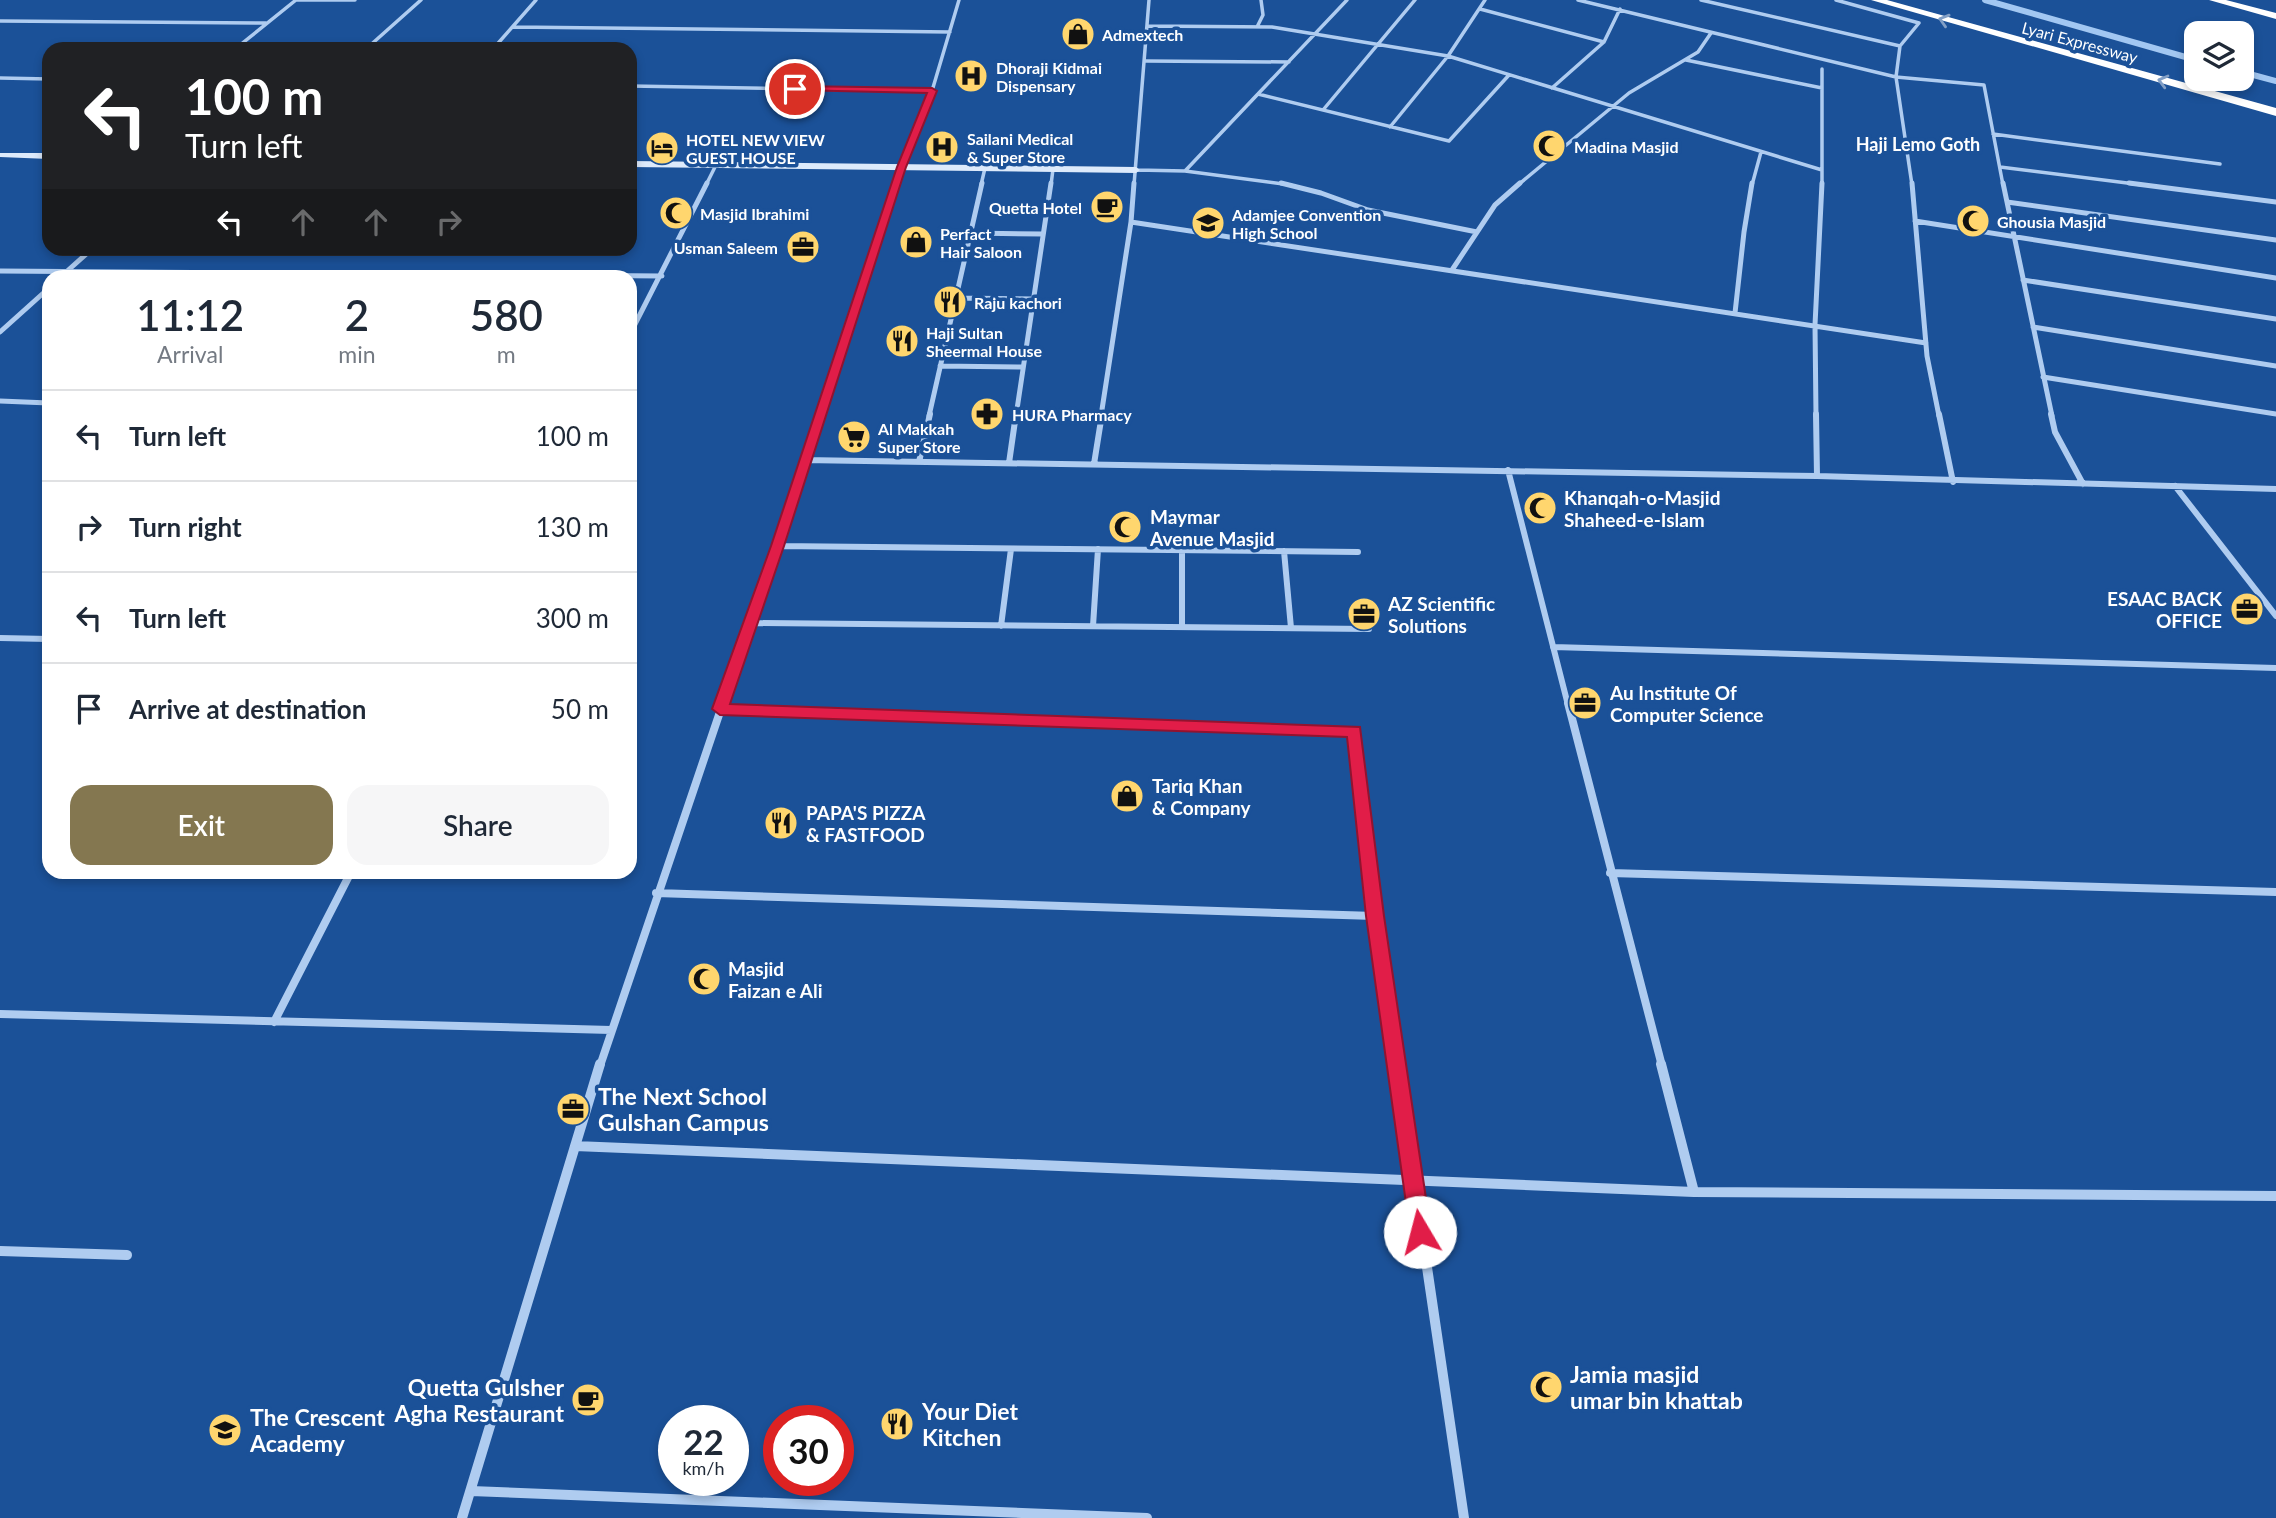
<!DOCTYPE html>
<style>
body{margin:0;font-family:Lato,sans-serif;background:#f6f6f7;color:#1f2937;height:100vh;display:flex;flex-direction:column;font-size:26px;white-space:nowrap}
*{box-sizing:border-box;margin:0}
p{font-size:23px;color:#747a83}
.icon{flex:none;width:38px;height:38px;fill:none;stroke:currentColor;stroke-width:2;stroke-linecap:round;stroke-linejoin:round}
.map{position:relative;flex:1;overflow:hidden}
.side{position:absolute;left:42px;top:270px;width:595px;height:609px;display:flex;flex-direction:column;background:#fff;border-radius:21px;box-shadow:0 4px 10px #0003}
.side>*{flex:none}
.hud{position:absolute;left:42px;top:42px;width:595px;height:214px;border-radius:21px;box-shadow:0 4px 10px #0003;background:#202124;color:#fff;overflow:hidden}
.tools{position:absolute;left:2184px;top:21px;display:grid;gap:14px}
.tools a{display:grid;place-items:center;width:70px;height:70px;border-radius:14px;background:#fff;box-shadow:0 4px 10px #0003;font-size:35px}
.speed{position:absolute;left:658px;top:1405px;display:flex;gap:14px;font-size:35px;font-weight:700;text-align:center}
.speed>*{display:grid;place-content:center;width:91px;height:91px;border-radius:50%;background:#fff;box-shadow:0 4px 10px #0003;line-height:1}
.speed small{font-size:18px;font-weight:400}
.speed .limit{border:10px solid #d22;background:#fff;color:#111}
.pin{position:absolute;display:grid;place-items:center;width:60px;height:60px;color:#fff;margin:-30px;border:4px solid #fff;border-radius:50%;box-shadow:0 2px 7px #0007}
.me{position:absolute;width:77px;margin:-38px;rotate:352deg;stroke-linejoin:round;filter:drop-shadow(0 0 5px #0008)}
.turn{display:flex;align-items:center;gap:24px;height:147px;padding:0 28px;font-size:32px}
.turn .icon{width:91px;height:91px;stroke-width:2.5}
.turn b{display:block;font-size:49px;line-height:60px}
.lanes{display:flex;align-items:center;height:66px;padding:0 28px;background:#0003;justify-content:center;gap:35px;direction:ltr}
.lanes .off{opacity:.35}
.eta{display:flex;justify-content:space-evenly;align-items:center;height:119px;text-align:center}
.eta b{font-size:42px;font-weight:600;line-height:49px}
.cta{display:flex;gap:14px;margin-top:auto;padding:14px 28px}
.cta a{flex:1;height:80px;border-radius:21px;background:#847750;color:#fff;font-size:28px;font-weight:600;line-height:80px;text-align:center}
.cta a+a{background:#f6f6f7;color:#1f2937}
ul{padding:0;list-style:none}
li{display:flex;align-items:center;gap:21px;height:91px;padding:0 28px;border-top:2px solid #e0e1e3}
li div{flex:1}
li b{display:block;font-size:26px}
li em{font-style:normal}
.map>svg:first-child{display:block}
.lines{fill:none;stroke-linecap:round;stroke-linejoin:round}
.stream{stroke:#a2c7f2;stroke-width:6}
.street-far4{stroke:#afccf0;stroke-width:3.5}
.street-far3{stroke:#afccf0;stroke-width:5}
.street-far2{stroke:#afccf0;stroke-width:6}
.street-far1{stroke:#afccf0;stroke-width:8}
.street{stroke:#afccf0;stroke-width:10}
.secondary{fill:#ddeafb;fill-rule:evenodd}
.highway{fill:#fff;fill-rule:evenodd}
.oneway{stroke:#829fc6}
.route{fill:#e11d48;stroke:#92132f;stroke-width:2}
.labels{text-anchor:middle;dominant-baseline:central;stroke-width:7;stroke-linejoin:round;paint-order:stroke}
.far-poi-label{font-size:16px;font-weight:bold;fill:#fff;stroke:#1b5198;text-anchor:start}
.far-street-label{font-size:16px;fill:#fff;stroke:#1b5198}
.far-neighbourhood-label{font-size:18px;font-weight:bold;fill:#fff;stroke:#1b5198}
.poi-label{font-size:19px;font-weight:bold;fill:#fff;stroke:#1b5198;text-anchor:start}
.near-poi-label{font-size:23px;font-weight:bold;fill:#fff;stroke:#1b5198;text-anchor:start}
</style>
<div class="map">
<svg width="2276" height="1518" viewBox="0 0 2276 1518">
<rect width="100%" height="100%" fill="#1b5198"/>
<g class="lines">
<!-- stream -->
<path class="stream" d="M1985,0L2196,60
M2242,72L2276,81"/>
<!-- street-far4 -->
<path class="street-far4" d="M296,0H355
M1578,0L1896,77L1984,85L2003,185
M1701,0L1900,46
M1836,0L1919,23L1900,46L1896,77L1912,185
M1480,9L1604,42
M0,21L266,23
M1148,26L1272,27L1448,56L1822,170
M513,27L950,32
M1257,27L1263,15L1261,0
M235,49L296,0
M366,49L421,0
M493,49L536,0
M1686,60L1822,88
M1146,61L1289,62
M1822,69V185
M0,78L49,79
M630,86L932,91
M1552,88L1604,42L1620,9
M1258,94L1449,141L1509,75
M1323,110L1415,0
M1390,127L1448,56L1485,0
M1993,134L2220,164
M2000,167L2143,185
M1136,170L1185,171L1347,0
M1185,171L1291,185
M706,185L716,165
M896,185L932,91L959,0
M981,185L985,168
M1051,185L1053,169
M1134,185L1149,0
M1518,185L1629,93L1698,52L1711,33
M1752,185L1761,152"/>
<!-- street-far3 -->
<path class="street-far3" d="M1281,183L1321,193L1368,210L1477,232
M1912,183L1927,356L1939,416
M2003,183L2052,416
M2129,183L2276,202
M2007,202L2276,240
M1915,221L2276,278
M1131,222L1926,343
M970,233L1043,234
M1452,270L1495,205L1520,183
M0,271L662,276
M65,273L93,248
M2023,280L2276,319
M956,298L1033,299
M1735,313L1744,232L1752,183
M2033,327L2276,366
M0,332L49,288
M630,334L707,183
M940,366L1023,367
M2043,377L2276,414
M0,401L49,403
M820,416L897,183
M929,416L982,183
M1016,416L1051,183
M1101,416L1131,222L1134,183
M1816,416L1815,325L1822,183"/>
<!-- street-far2 -->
<path class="street-far2" d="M1816,414L1817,476
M1939,414L1953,482
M2051,414L2055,432L2083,484
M804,460L1817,476L2276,489
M919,462L930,414
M1009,463L1016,414
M1094,464L1102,414
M1508,470L1568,705
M2175,486L2276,616
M777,546L1358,552
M1182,550V627
M1284,551L1291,628
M750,623L1369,629
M1001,626L1011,549
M1093,626L1098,549
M0,638L49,639
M1553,647L2276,668
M723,705L820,414"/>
<!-- street-far1 -->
<path class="street-far1" d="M1568,703L1662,1066
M720,709L1354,731L1375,916L1397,1066
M1610,873L2276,892
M656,893L1375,916
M0,1014L611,1030
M274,1022L351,872
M600,1066L723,703"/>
<!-- street -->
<path class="street" d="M1397,1064L1464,1518
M1661,1064L1694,1192
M575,1146L1694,1192L2276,1196
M0,1251L127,1255
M471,1491L1147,1518
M462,1518L600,1064"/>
<!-- secondary -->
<path class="secondary" d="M0,153H49V159L0,157Z
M630,161L1136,167L1140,170L1136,173L630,167Z"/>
<!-- highway -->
<path class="highway" d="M1871,0H1887L2276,108V116Z
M2209,0H2226L2276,13V19Z"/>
</g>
<!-- one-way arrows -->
<defs><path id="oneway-chevron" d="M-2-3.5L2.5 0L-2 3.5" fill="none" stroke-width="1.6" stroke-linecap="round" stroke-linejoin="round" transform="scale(1.75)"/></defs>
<g class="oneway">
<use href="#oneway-chevron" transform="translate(1944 20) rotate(-163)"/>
<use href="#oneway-chevron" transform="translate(2163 81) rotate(-165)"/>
</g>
<!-- route -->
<path class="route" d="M795,86L932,88L937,91L906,167L784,546L730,704L1360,727L1384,916L1431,1232L1428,1240L1420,1243L1413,1240L1410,1232L1366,916L1347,737L720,715L712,709L771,546L897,167L927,93L792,90L790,89Z"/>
<!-- icons -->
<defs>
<symbol id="shop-disc" viewBox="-11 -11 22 22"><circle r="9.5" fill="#ffd66e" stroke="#1b5198"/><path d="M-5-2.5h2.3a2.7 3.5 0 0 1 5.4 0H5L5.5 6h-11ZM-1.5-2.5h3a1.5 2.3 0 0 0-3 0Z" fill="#111"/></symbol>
<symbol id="hospital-disc" viewBox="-11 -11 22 22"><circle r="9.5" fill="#ffd66e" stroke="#1b5198"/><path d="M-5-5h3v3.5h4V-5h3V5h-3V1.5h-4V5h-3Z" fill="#111"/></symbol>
<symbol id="mosque-disc" viewBox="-11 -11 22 22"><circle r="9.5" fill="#ffd66e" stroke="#1b5198"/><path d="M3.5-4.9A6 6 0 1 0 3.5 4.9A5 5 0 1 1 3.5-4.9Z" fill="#111"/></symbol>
<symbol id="hotel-disc" viewBox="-11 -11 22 22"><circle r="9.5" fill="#ffd66e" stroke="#1b5198"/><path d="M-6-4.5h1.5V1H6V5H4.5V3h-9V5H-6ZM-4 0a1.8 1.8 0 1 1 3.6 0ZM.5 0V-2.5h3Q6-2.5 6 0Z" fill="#111"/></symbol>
<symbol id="cafe-disc" viewBox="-11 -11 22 22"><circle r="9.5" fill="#ffd66e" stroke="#1b5198"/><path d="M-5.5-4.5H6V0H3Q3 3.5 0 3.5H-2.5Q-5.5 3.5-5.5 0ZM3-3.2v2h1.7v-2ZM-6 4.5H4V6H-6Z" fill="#111"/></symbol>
<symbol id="school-disc" viewBox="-11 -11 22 22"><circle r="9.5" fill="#ffd66e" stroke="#1b5198"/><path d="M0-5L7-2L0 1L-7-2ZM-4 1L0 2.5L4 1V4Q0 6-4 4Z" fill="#111"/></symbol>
<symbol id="office-disc" viewBox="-11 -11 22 22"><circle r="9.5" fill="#ffd66e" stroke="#1b5198"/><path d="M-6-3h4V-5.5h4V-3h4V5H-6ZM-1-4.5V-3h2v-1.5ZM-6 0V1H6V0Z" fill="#111"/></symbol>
<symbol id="restaurant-disc" viewBox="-11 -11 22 22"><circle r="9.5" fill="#ffd66e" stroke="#1b5198"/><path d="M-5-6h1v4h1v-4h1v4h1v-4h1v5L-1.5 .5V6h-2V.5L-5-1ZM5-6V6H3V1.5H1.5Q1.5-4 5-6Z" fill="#111"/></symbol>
<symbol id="pharmacy-disc" viewBox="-11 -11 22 22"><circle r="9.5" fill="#ffd66e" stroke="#1b5198"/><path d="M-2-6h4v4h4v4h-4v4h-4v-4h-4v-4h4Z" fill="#111"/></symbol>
<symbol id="supermarket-disc" viewBox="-11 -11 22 22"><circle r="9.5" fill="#ffd66e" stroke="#1b5198"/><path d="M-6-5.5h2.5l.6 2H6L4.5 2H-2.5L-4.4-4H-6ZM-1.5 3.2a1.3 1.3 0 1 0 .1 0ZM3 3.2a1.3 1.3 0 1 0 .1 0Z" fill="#111"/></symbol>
</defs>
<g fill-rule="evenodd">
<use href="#shop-disc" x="1059" y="15" width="38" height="38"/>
<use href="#hospital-disc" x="952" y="57" width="38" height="38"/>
<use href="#mosque-disc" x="1530" y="127" width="38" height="38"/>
<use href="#hospital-disc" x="923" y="128" width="38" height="38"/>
<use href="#hotel-disc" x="643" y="129" width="38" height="38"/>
<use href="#cafe-disc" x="1088" y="188" width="38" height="38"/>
<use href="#mosque-disc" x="657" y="194" width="38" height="38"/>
<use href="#mosque-disc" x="1954" y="202" width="38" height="38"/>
<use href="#school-disc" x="1189" y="204" width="38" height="38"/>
<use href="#shop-disc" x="897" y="223" width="38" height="38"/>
<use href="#office-disc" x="784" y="228" width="38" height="38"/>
<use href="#restaurant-disc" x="931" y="283" width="38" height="38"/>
<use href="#restaurant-disc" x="883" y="322" width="38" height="38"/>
<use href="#pharmacy-disc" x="968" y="395" width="38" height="38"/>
<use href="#supermarket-disc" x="835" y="418" width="38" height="38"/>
<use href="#mosque-disc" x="1521" y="489" width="38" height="38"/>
<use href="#mosque-disc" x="1106" y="508" width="38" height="38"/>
<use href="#office-disc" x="2228" y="590" width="38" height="38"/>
<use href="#office-disc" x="1345" y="595" width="38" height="38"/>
<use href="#office-disc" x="1566" y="684" width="38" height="38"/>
<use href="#shop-disc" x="1108" y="777" width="38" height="38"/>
<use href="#restaurant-disc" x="762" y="804" width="38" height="38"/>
<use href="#mosque-disc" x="685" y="960" width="38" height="38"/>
<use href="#office-disc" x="554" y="1090" width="38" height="38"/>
<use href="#mosque-disc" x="1527" y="1368" width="38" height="38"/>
<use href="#cafe-disc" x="569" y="1381" width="38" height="38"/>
<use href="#restaurant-disc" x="878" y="1405" width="38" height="38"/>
<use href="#school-disc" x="206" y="1411" width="38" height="38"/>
</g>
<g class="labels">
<!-- far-poi labels -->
<g class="far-poi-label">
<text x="1102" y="34">Admextech</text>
<text x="996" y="67">Dhoraji Kidmai<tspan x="996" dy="18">Dispensary</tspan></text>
<text x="967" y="138">Sailani Medical<tspan x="967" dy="18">&amp; Super Store</tspan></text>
<text x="686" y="139">HOTEL NEW VIEW<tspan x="686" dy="18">GUEST HOUSE</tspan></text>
<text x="1574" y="146">Madina Masjid</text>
<text x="1082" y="207" text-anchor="end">Quetta Hotel</text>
<text x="700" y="213">Masjid Ibrahimi</text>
<text x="1232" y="214">Adamjee Convention<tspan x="1232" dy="18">High School</tspan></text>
<text x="1997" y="221">Ghousia Masjid</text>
<text x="940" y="233">Perfact<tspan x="940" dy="18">Hair Saloon</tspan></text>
<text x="778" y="247" text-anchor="end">Usman Saleem</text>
<text x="974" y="302">Raju kachori</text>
<text x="926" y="332">Haji Sultan<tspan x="926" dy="18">Sheermal House</tspan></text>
<text x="1012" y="414">HURA Pharmacy</text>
<text x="878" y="428">Al Makkah<tspan x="878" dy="18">Super Store</tspan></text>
</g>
<!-- far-street labels -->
<g class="far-street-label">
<text transform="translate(2080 42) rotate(15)">Lyari Expressway</text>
</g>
<!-- far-neighbourhood labels -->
<g class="far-neighbourhood-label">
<text x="1918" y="144">Haji Lemo Goth</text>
</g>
<!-- poi labels -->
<g class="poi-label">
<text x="1564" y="497">Khanqah-o-Masjid<tspan x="1564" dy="22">Shaheed-e-Islam</tspan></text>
<text x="1150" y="516">Maymar<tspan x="1150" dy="22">Avenue Masjid</tspan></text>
<text x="2222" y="598" text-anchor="end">ESAAC BACK<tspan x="2222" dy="22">OFFICE</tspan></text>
<text x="1388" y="603">AZ Scientific<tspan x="1388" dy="22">Solutions</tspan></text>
<text x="1610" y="692">Au Institute Of<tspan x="1610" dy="22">Computer Science</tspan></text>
<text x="1152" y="785">Tariq Khan<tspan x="1152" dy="22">&amp; Company</tspan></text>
<text x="806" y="812">PAPA'S PIZZA<tspan x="806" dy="22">&amp; FASTFOOD</tspan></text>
<text x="728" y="968">Masjid<tspan x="728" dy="22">Faizan e Ali</tspan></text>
</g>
<!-- near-poi labels -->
<g class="near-poi-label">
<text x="598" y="1096">The Next School<tspan x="598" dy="26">Gulshan Campus</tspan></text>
<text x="1570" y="1374">Jamia masjid<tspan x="1570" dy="26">umar bin khattab</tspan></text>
<text x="564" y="1387" text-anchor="end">Quetta Gulsher<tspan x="564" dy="26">Agha Restaurant</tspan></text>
<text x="922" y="1411">Your Diet<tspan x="922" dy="26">Kitchen</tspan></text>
<text x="250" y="1417">The Crescent<tspan x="250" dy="26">Academy</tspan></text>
</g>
</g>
</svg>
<div class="tools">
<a><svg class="icon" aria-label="layers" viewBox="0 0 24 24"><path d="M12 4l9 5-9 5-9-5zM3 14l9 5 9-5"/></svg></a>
</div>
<div class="speed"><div>22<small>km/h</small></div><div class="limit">30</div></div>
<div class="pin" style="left:795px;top:89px;background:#d93025"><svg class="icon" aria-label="arrive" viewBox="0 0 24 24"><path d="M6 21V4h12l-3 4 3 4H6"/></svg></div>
<svg class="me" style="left:1420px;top:1232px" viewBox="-20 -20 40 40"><circle r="19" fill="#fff"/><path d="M0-13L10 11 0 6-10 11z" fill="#e11d48"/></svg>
<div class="hud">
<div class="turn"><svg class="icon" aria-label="left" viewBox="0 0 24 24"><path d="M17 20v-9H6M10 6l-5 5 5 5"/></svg><div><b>100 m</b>Turn left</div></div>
<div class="lanes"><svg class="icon" aria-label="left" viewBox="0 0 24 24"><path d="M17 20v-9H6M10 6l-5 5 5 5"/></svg><svg class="icon off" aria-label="ahead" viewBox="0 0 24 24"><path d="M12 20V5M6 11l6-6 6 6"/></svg><svg class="icon off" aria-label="ahead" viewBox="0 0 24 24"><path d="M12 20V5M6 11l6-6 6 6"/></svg><svg class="icon off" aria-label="right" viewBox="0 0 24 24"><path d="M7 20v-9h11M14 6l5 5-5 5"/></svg></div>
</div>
<section class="side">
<div class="eta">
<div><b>11:12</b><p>Arrival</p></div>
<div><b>2</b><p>min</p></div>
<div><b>580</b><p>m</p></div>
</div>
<ul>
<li><svg class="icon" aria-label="left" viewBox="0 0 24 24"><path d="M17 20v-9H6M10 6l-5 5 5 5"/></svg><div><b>Turn left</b></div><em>100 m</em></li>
<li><svg class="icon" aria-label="right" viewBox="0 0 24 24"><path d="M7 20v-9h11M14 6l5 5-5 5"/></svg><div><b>Turn right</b></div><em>130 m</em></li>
<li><svg class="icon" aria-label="left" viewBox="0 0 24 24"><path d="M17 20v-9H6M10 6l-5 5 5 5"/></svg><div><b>Turn left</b></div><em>300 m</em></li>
<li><svg class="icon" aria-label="arrive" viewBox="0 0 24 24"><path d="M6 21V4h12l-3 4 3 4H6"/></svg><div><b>Arrive at destination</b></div><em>50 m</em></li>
</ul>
<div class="cta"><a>Exit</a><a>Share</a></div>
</section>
</div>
